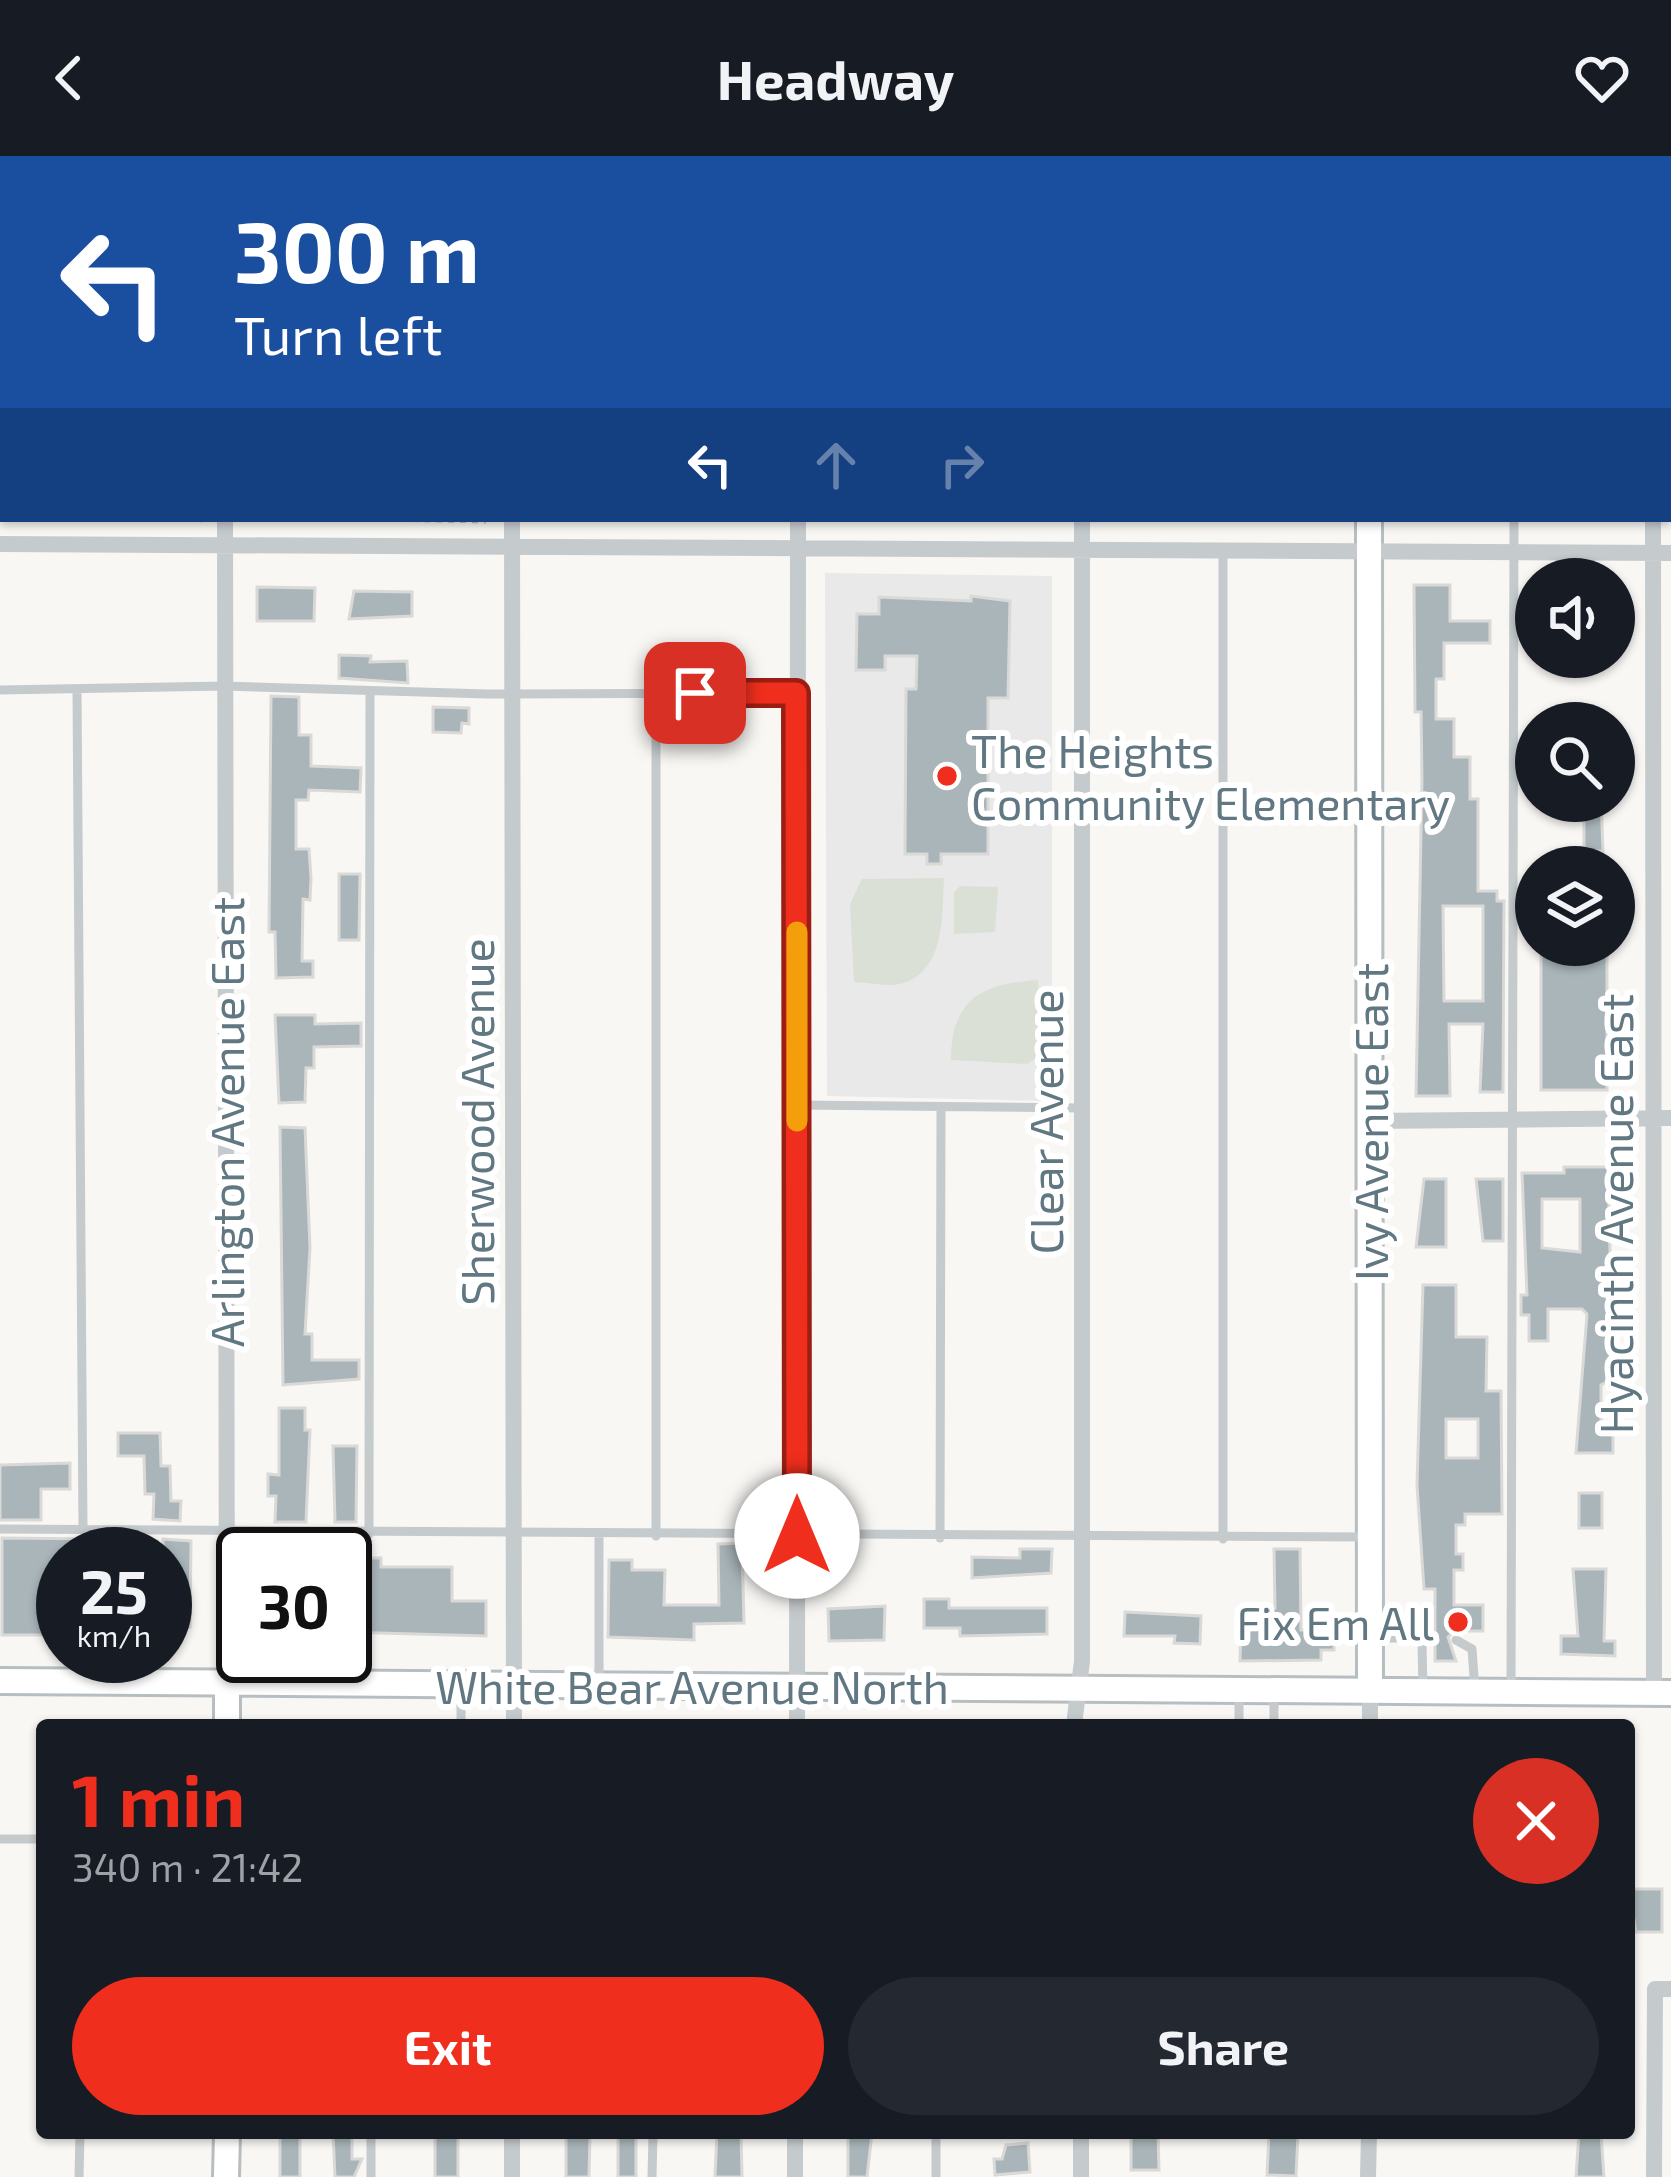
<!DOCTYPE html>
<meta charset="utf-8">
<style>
body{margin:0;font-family:"Exo 2",sans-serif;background:#242831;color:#f1f3f6;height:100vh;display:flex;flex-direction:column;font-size:45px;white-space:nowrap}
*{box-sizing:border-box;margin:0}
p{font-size:39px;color:#9ea1a6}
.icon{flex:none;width:66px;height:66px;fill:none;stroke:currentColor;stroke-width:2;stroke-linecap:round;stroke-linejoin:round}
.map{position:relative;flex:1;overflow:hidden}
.sheet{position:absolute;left:36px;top:1563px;width:1599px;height:420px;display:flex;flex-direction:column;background:#171b24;border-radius:12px;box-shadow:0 3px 9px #0004}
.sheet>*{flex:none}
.banner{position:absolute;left:0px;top:0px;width:1671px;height:366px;box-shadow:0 3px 9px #0004;background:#1a4fa0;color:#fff;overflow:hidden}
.tools{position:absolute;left:1515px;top:402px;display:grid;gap:24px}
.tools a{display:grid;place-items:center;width:120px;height:120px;border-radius:50%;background:#171b24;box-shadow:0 3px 9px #0004;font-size:60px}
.speed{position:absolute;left:36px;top:1371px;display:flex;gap:24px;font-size:60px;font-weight:700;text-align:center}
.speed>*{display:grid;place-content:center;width:156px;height:156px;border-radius:50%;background:#171b24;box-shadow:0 3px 9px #0004;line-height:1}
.speed small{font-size:30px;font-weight:400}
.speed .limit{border:6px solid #111;border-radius:18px;background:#fff;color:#111}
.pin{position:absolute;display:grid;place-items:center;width:102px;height:102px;color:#fff;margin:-51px;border-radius:24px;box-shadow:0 6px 18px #0006}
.me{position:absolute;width:132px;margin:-66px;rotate:0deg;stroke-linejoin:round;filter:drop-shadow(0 0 9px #0008)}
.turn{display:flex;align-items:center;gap:42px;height:252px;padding:0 36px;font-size:54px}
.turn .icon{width:156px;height:156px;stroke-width:2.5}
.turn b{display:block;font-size:84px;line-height:102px}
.lanes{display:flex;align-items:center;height:114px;padding:0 36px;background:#0003;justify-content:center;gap:60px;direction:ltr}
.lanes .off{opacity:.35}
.round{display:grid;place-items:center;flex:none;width:126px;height:126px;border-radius:63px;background:#242831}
.summary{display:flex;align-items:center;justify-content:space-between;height:204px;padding:0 36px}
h1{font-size:72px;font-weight:700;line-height:90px;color:#ef2e1d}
.cta{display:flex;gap:24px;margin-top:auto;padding:24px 36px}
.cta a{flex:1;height:138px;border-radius:72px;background:#ef2e1d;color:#fff;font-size:48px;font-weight:700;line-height:138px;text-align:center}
.cta a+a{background:#242831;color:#f1f3f6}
header{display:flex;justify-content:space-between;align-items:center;height:156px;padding:0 36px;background:#171b24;font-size:54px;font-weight:700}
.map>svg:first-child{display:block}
.built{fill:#e8e9e8}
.green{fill:#dae0d5}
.building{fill:#a9b5b9;stroke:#d9d9d7;stroke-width:3;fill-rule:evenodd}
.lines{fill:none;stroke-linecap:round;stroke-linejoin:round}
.secondary-casing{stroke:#b7bec1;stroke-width:30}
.path{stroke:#bec2c3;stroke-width:3;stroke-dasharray:6 6;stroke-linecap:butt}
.lane{stroke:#c5cacd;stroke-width:9}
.street{stroke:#c5cacd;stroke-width:16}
.secondary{stroke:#fff;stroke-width:24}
.route-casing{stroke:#9b1e13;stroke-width:30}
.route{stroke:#ef2e1d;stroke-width:21}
.slow{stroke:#f59e0b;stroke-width:21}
.poi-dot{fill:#ef2e1d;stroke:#fff;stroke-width:4.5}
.labels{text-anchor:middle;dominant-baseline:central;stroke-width:12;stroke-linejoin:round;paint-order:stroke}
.poi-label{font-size:45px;fill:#617882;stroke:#fff;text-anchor:start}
.street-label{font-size:45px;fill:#617882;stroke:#fff}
</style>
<header><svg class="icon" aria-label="back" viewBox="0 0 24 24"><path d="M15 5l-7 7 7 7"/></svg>Headway<svg class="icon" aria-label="heart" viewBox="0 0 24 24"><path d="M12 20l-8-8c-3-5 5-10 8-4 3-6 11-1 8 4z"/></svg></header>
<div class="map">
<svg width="1671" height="2021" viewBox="0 0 1671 2021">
<rect width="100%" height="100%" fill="#f8f7f4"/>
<!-- built -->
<path class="built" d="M825,417L1052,420V945L827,940Z"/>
<!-- green -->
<path class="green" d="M944,722C942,757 946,814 903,827C890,832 868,826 854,826L850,748L862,723Z
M960,730L998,731L995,776L954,778V737Z
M1038,824L1039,900L1027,908L951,904C951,842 983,828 1038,824Z"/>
<!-- building -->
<path class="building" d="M1414,429H1450V465H1490V487H1444V523H1436V563H1454V601H1470V643H1478V735H1497V745H1504L1503,936H1480L1483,868H1449L1450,940H1416L1422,623L1421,556H1415ZM1443,750H1483V845H1444Z
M257,431L315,432L314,465H257Z
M354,435L412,436V460L349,463Z
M971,440L1010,445L1008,542H988V698H941V708H927V698H905L906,533H916L917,500H885V514H856L857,458H879V441L971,445Z
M339,499L371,500L370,506L407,505L408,527L339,522Z
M271,540L299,541V579H311V610L361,612L360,636L309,634L308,644H296V693H309L311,722L310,744L303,743L302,805H313V821L276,822L275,776H269Z
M433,551L469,552V568L462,567L461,577L433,576Z
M1572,645H1601L1603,695H1584V664H1572Z
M339,718H360L359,784H339Z
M1541,791H1607V934H1541Z
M275,859H315V868L361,867V890L314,891V912H306L305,946L279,947Z
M280,971L305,972L310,1092L305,1178H312V1204H359V1223L283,1229Z
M1564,1011H1608L1613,1223L1601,1229V1273H1613V1297H1576L1587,1158L1582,1153H1548V1185H1529V1159H1521V1139H1527L1522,1017H1564ZM1542,1043H1580V1096L1542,1092Z
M1424,1023H1446V1091H1416Z
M1476,1023H1503V1085H1483Z
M1423,1129H1456V1181H1487L1486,1235H1501L1502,1358H1465V1369H1456V1398H1463V1414H1454V1449H1483V1475H1455L1448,1481L1456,1505H1435V1433H1424L1417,1329ZM1446,1263H1478V1302H1446Z
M279,1252H305V1274H310L306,1366H275L276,1340H268V1318L279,1319Z
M118,1277H160L161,1310H170L171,1345H181L180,1365L153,1363L154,1338H145L144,1300H118Z
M333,1290H357L356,1366H335Z
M70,1307V1333H41V1364H0V1309Z
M1579,1337H1602V1372H1579Z
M2,1382L100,1383V1398H63V1479H2Z
M163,1383L191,1385L190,1471H165Z
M318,1384V1398H240V1385Z
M742,1387L744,1467L694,1468V1484L608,1481L609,1404H632V1414H665L664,1449H719L718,1388Z
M1020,1393H1052L1051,1417L972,1422V1401L1020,1402Z
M1274,1393H1300L1301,1474H1334V1494H1321V1504L1240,1505L1241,1474H1250L1251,1451L1275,1452Z
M354,1402H381V1411H452V1445H486V1480L345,1476V1441H354Z
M1573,1413H1606L1604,1485H1615V1500L1561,1498V1480H1578Z
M924,1443H949V1452H1047V1478L960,1480V1472H924Z
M885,1450L884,1484L829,1485L828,1453Z
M1125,1456L1201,1460L1200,1488L1174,1487L1175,1480H1124Z
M1629,1733H1662V1776H1636Z
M280,1977H300V2021H280Z
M333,1977H352V2003H362L354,2021H335Z
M435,1977H458V2021H435Z
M566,1977H590L589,2021H566Z
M618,1977H636V2021H618Z
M717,1977H741L742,2021H715Z
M848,1977H872L867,2021H848Z
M1579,1977H1601L1604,2021H1576Z
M1131,1978H1158L1159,2014H1131Z
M1269,1978L1298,1979L1296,2020L1267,2019Z
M1028,1987L1030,2016L995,2019L994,2003H1002L1006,1989Z"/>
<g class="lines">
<defs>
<path id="secondary" d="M1369,0V3
M1369,363L1370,1535
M0,1525L1671,1537
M227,1526V1569
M226,2021L227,1977"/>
</defs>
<!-- secondary casing -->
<use href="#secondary" class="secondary-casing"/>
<!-- path -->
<path class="path" d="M250,0V3
M0,361H3
M200,363L202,366
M328,363L486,366
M247,365L249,363"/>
<!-- lane -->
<path class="lane" d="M78,0V3
M366,0V3
M653,0V3
M935,0V3
M1224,3V0
M0,240H3
M0,534L224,530L487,538L797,537
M77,535L83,1372
M656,538V1380
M797,949L1080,952
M0,1373L1368,1381
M369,1378L370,535
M599,1379V1529
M940,1382L941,951
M1223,1383V395
M135,1398V1376
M1374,1482H1411L1422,1487L1423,1535
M1456,1484L1472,1493L1475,1535
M133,1525V1500
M461,1532V1569
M1511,1535L1514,363
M1274,1538V1569
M1239,1569V1538
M0,1683H42
M79,2021L80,1977
M371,2021V1977
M652,2021L653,1977
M936,2021V1977"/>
<!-- street -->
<path class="street" d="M223,0V3
M798,0V3
M1084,0V3
M511,3V0
M1654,3V0
M225,363L227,1526
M512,363L514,1569
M1653,363L1654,1537
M0,388L1671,397
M1370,965L1671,962
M1370,1535V1569
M797,1569L798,363
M1074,1569L1082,1505V363
M1081,1977V2021
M512,2021V1977
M795,2021V1977
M1368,2021L1369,1977
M1654,2021L1655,1833H1671"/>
<!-- secondary -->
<use href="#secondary" class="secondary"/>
</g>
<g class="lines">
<defs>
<path id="route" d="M695,537H796L797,1380"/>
</defs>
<!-- route casing -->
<use href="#route" class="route-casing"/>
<!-- route -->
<use href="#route" class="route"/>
<!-- slow -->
<path class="slow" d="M797,776V965"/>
</g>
<!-- markers -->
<g class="poi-dot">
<circle cx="947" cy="620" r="12"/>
<circle cx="1458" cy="1466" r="12"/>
</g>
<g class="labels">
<!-- poi labels -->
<g class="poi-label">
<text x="971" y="594">The Heights<tspan x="971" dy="52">Community Elementary</tspan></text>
<text x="1434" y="1466" text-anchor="end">Fix Em All</text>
</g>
<!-- street labels -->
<g class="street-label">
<text transform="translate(226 966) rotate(-90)">Arlington Avenue East</text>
<text transform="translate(476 966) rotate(-90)">Sherwood Avenue</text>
<text transform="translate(1045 966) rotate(-90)">Clear Avenue</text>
<text transform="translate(1370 966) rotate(-90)">Ivy Avenue East</text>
<text transform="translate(1615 1058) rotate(-90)">Hyacinth Avenue East</text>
<text x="692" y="1530">White Bear Avenue North</text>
</g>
</g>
</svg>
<div class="tools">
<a><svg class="icon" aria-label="sound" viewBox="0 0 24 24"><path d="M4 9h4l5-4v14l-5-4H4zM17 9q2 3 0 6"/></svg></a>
<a><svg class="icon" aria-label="search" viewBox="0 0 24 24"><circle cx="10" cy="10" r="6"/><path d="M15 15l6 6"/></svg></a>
<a><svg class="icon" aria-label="layers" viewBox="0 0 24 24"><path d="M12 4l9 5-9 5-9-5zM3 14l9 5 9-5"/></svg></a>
</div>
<div class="speed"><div>25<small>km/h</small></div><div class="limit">30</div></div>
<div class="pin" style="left:695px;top:537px;background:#d93025"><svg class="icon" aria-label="arrive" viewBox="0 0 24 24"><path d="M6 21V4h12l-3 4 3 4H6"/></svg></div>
<svg class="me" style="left:797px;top:1380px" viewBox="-20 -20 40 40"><circle r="19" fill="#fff"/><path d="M0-13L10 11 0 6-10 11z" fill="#ef2e1d"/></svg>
<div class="banner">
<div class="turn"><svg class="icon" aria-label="left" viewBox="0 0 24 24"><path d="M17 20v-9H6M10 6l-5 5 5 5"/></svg><div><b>300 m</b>Turn left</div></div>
<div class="lanes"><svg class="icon" aria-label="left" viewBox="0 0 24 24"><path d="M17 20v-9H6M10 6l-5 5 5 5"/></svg><svg class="icon off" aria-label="ahead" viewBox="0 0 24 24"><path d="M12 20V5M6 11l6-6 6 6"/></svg><svg class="icon off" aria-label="right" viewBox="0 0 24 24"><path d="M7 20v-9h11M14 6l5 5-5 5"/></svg></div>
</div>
<section class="sheet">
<div class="summary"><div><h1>1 min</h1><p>340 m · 21:42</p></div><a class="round" style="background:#d93025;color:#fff"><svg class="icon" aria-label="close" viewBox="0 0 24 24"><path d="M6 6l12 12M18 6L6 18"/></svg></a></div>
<div class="cta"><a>Exit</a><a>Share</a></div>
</section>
</div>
